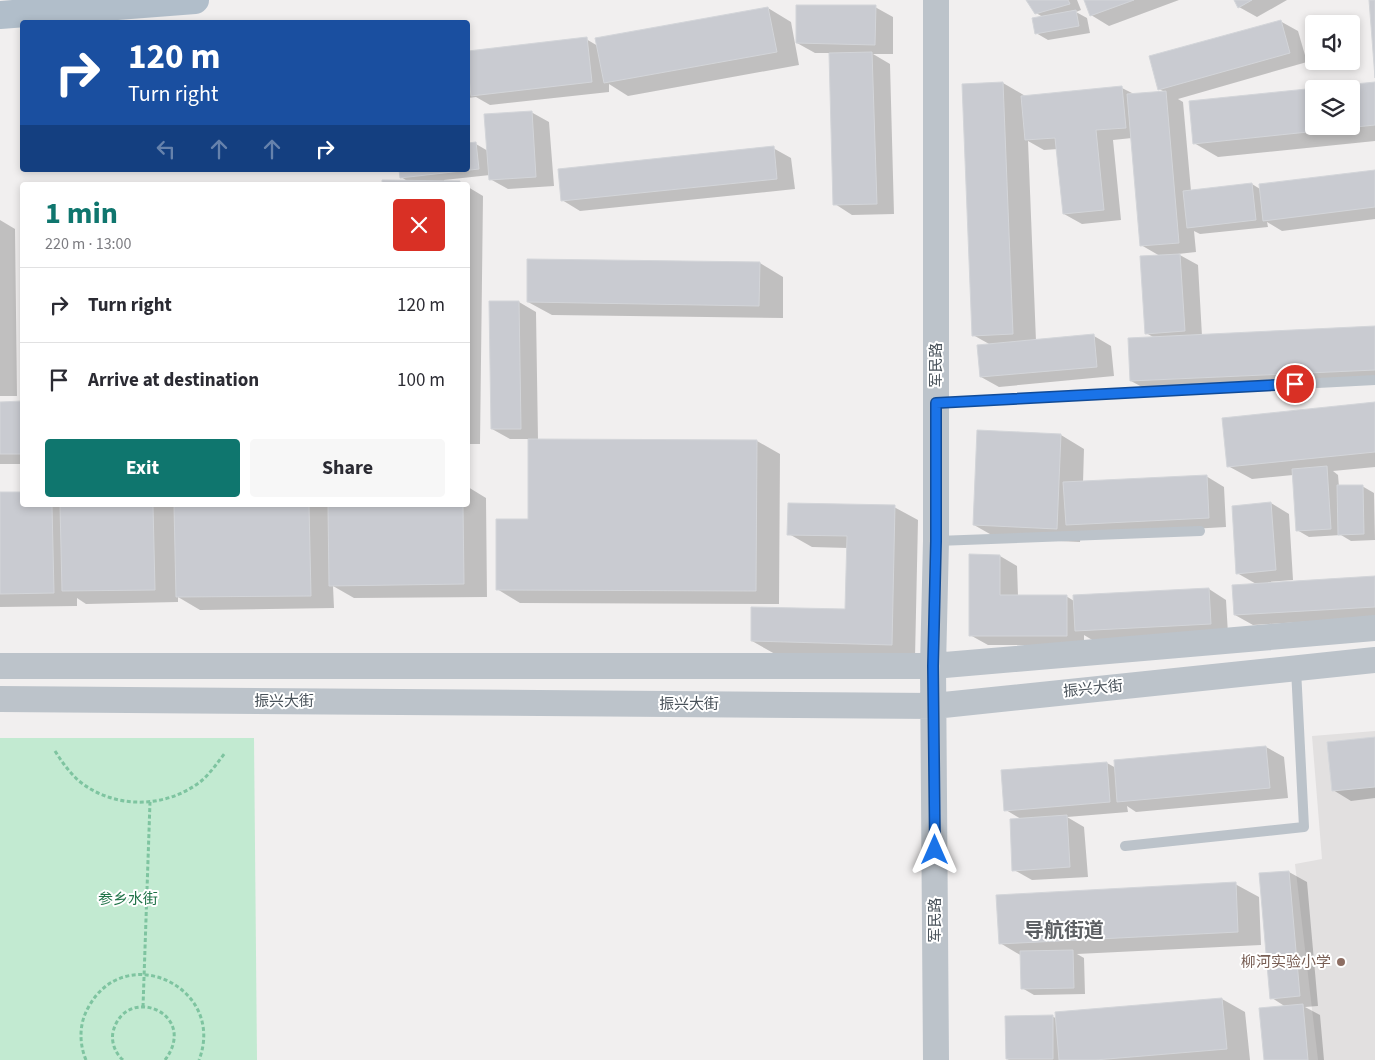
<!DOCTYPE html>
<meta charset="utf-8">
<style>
body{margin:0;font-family:"Source Sans 3","Noto Sans SC",sans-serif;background:#f7f7f7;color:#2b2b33;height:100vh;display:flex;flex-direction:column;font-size:19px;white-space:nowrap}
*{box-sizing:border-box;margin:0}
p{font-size:16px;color:#7c7c81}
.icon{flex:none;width:28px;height:28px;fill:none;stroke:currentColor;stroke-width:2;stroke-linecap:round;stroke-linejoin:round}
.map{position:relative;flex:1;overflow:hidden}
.sheet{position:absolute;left:20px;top:182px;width:450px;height:325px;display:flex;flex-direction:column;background:#fff;border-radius:5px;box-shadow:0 2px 8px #0003}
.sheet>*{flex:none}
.banner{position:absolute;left:20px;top:20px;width:450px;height:152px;border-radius:5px;box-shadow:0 2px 8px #0003;background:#1a4fa0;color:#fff;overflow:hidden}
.fabs{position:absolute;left:1305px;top:15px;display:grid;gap:10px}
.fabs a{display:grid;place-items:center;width:55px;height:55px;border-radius:5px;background:#fff;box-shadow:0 2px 8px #0003;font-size:25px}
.pin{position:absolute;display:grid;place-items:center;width:42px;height:42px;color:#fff;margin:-21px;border:2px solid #fff;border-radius:50%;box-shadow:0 1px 5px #0007}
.me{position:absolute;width:55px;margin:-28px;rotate:0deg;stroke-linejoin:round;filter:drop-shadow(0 0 4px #0008)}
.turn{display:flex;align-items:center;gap:18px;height:105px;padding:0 25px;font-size:22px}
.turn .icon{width:65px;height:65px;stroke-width:2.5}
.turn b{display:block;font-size:35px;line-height:42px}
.lanes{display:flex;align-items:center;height:48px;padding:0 25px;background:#0003;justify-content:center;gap:25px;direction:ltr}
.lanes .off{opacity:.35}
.round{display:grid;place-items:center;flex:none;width:52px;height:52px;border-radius:5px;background:#f7f7f7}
.overview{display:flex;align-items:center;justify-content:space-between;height:85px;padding:0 25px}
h1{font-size:30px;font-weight:700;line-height:38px;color:#0f766e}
.cta{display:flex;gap:10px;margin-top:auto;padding:10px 25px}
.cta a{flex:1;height:58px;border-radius:5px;background:#0f766e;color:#fff;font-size:20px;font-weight:700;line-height:58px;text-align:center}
.cta a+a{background:#f7f7f7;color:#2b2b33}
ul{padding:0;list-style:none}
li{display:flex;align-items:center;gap:15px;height:75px;padding:0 25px;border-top:1px solid #e1e1e2}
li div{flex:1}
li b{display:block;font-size:19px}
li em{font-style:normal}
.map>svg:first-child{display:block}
.education{fill:#e2e0e0}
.green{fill:#c2ead1}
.shadow{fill:#0003}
.building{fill:#c9cbd1;stroke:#d3d5d9;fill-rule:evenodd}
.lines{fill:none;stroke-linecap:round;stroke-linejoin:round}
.path{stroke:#7ec4a0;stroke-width:3;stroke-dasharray:4 2.5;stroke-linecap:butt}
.service{stroke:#bcc3ca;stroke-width:10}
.tertiary{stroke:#bcc3ca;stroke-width:26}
.primary{stroke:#b1beca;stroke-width:28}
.route-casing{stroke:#114b97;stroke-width:12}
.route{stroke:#1a73e8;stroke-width:9}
.education-dot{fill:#8d6e63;stroke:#fff;stroke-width:2}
.labels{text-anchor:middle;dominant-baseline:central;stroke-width:4;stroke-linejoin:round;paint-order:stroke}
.street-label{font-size:15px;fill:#49525a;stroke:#fff}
.park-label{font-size:15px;fill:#217449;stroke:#fff}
.education-label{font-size:15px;fill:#785e54;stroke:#fff;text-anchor:end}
.district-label{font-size:20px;font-weight:bold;fill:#5c5f63;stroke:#fff}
</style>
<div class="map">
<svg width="1375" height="1060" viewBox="0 0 1375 1060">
<rect width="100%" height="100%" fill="#f1efef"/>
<!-- education -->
<path class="education" d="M1375,731V1060H1318L1295,864L1322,859L1312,736Z"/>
<!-- green -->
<path class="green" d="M0,738H254L257,1060H0Z"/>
<!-- shadow -->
<path class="shadow" d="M1028,0H1077L1081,10L1076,12L1087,18L1090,33L1048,40L1036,33L1043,17L1036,13Z
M1086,0H1179L1109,26L1091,15Z
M1235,0H1287L1257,17L1239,7Z
M875,7L893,17V54H873L890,64L894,214L852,215L835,204L830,53H815L797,43Z
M768,8L791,22L799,65L628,96L609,84V92L490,105L476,97L468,98V52L586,39L598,46Z
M1280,21L1298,31L1307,62L1178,99L1183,102L1191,191L1252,184L1260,189L1375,171V219L1282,231L1267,222L1268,227L1200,234L1194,231L1196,252L1178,254L1198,265L1202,336L1375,327V384L1155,394L1131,381L1155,338L1146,333L1160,256L1141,245L1132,138L1113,140L1121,220L1082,224L1064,214L1058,149L1044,150L1028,141L1036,341L1094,336L1111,346L1114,376L999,387L981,377L991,345L973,335L964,85L1003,83L1027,97L1122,88L1134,94L1165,92L1159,89Z
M1375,83V141L1218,157L1194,143L1314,126H1351Z
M531,112L549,122L554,186L508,189L490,179V175L444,180V182H459L464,185H383L409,182L401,177L400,170H468V145L476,144L488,151Z
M773,148L791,158L795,189L580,211L562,200Z
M468,187L483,196L480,444H468Z
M0,220L15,229L17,396H0Z
M760,263L783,277V318L552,315L528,302Z
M519,302L536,312L538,440L757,441L780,454L779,604L520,603L497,589L529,521V439H510L492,429Z
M0,403H22V464H0Z
M1375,403V467L1333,471L1338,475L1339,487L1362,486L1374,493L1375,540L1351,541L1341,535L1309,537L1297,530L1293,475L1252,479L1228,466Z
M1061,435L1084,449L1083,483L1206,476L1224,487L1226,527L1085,535L1081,532L1080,542L997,538L974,525Z
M468,487L486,498L487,597L354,598L333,586L334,608L200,610L178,597V602L86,604L77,598V606L0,607V494L22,493V505H324L330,508V505H468Z
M1271,503L1289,514L1293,580L1268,582L1269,584L1375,578V617L1253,625L1235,615L1258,585L1237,573Z
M894,507L918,520L915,658L775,654L752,641L846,610L848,548L812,547L789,534Z
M1000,556L1017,566L1018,596H1066L1074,601L1209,589L1226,600L1228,634L1094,641L1084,635V645H988L970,635Z
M1375,738V798L1351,801L1333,790Z
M1266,747L1284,757L1288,798L1136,812L1127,806L1128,812L1067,817L1084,827L1088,877L1032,880L1014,870L1021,819L1006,810L1107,763L1116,768Z
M1289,872L1307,882L1318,1006L1305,1007L1320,1015L1324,1060H1265L1286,1007L1272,998Z
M1235,884L1259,897L1261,945L1077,954L1084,958L1085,994L1034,995L1022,988V956L1000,943Z
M1222,999L1245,1012L1250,1060H1009L1007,1059L1052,1016L1057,1019Z"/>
<!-- building -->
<path class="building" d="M1026,0H1068L1070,4L1035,14Z
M1084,0H1134L1090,16Z
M1234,0H1252L1238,8Z
M1369,0H1375V78Z
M796,5H876L875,45L796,43Z
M768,7L777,52L604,83L595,38Z
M1076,10L1079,26L1035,34L1032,18Z
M1281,20L1290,53L1158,90L1149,56Z
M587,37L592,82L471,96L468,69V51Z
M872,52L877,204L833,205L829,53Z
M1003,82L1013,334L972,336L962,84Z
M1375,82V125L1193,144L1189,101ZM1314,89H1351V126H1314Z
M1122,86L1126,128L1096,130L1104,210L1063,214L1055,138L1025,140L1021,96Z
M1166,91L1179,243L1140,246L1127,94Z
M532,111L536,177L489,180L484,114Z
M476,142L479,169L400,178L399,170H468V143Z
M774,146L777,179L561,201L558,169Z
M1375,170V207L1263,221L1259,184Z
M382,180L460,181V185H382Z
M1252,183L1256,220L1187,228L1183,191Z
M1180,254L1185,331L1145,334L1140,256Z
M527,259L760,262L759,306L527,302Z
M489,301H519L521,429H491Z
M1375,326V370L1130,381L1128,338Z
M1094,334L1097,367L980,377L977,345Z
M22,401V454H0V402Z
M1375,402V452L1227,467L1222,418Z
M977,430L1061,434L1057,529L973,525Z
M528,439L757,440L756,591L496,590V519H528Z
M1327,466L1331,529L1296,531L1292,469Z
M1207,475L1209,518L1066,525L1063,482Z
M1337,485H1363L1364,534L1338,535Z
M0,492H22V505H52L54,593L0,594Z
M1271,502L1276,570L1236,574L1232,506Z
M788,503L895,505L892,645L751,641V607L845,609L847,536L787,535Z
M60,505H153L155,590L62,591Z
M174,505H309L311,596L176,597Z
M328,505H463L464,584L329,586Z
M969,554L1000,555V595H1067V636H969Z
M1375,576V607L1234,615L1232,585Z
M1209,588L1211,624L1075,631L1073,595Z
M1375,737V787L1332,791L1327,742Z
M1266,746L1270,788L1117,802L1114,760Z
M1107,762L1110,802L1004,811L1001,770Z
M1067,815L1070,867L1012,871L1010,819Z
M1289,871L1300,996L1270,999L1259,873Z
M1236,882L1238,932L999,944L996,895Z
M1073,950L1074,988L1021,989L1020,951Z
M1222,998L1227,1049L1095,1060H1059L1055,1012Z
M1303,1004L1308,1060H1264L1259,1008Z
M1053,1015V1059H1006L1005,1016Z"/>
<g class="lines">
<!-- path -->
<path class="path" d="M55,751C62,762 69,772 79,781C114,809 164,809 200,782C210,774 217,763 225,753
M143,1007L150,802
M86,1060C79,1043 79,1024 88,1008C124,939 227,987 199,1060
M123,1060C115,1053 111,1042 113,1032C125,983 200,1013 165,1060"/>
<!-- service -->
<path class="service" d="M937,403L1375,380
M937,541L1200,531
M1125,846L1304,827L1296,669"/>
<!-- tertiary -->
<path class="tertiary" d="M936,0V541L933,666L936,1060
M0,666H933L1375,628
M0,699L934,706L1375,660"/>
<!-- primary -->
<path class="primary" d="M0,15L195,0"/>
</g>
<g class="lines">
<defs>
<path id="route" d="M935,850L933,666L936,541V403L1295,384"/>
</defs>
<!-- route casing -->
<use href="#route" class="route-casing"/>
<!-- route -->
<use href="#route" class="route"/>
</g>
<!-- markers -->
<circle class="education-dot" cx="1341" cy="962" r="5"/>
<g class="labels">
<!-- street labels -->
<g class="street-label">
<text transform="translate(936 365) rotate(-90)">军民路</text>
<text transform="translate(1093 689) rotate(-6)">振兴大街</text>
<text x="284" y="701">振兴大街</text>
<text x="689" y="704">振兴大街</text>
<text transform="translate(935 920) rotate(-90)">军民路</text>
</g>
<!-- park labels -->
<g class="park-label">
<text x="128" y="899">参乡水街</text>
</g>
<!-- education labels -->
<g class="education-label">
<text x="1331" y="962">柳河实验小学</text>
</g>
<!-- district labels -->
<g class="district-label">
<text x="1064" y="931">导航街道</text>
</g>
</g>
</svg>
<div class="fabs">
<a><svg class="icon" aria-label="sound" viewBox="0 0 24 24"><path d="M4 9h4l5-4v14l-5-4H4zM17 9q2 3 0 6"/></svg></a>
<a><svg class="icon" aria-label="layers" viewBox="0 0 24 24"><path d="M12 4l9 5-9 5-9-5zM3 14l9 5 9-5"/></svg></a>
</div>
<div class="pin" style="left:1295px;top:384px;background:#d93025"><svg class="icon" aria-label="arrive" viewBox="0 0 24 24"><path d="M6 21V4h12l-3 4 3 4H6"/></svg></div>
<svg class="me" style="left:935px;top:850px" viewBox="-20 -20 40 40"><path d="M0-17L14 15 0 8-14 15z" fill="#1a73e8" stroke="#fff" stroke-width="4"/></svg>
<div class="banner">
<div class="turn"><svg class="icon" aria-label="right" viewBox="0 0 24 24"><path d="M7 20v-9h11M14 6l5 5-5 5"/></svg><div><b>120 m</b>Turn right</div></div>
<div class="lanes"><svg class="icon off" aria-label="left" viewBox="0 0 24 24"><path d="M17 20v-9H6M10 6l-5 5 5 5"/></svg><svg class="icon off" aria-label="ahead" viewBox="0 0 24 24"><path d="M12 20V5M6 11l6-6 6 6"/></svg><svg class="icon off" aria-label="ahead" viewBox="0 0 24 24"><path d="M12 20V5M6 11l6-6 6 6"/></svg><svg class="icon" aria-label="right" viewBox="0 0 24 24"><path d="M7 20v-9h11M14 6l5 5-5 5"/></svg></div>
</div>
<section class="sheet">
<div class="overview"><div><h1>1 min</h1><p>220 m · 13:00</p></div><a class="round" style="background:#d93025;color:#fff"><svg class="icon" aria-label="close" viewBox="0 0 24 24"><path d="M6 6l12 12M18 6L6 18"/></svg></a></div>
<ul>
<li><svg class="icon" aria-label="right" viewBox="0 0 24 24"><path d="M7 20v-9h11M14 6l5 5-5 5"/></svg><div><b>Turn right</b></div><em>120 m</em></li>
<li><svg class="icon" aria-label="arrive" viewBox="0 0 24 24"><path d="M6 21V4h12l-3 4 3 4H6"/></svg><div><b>Arrive at destination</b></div><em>100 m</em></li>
</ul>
<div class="cta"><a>Exit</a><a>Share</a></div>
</section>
</div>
